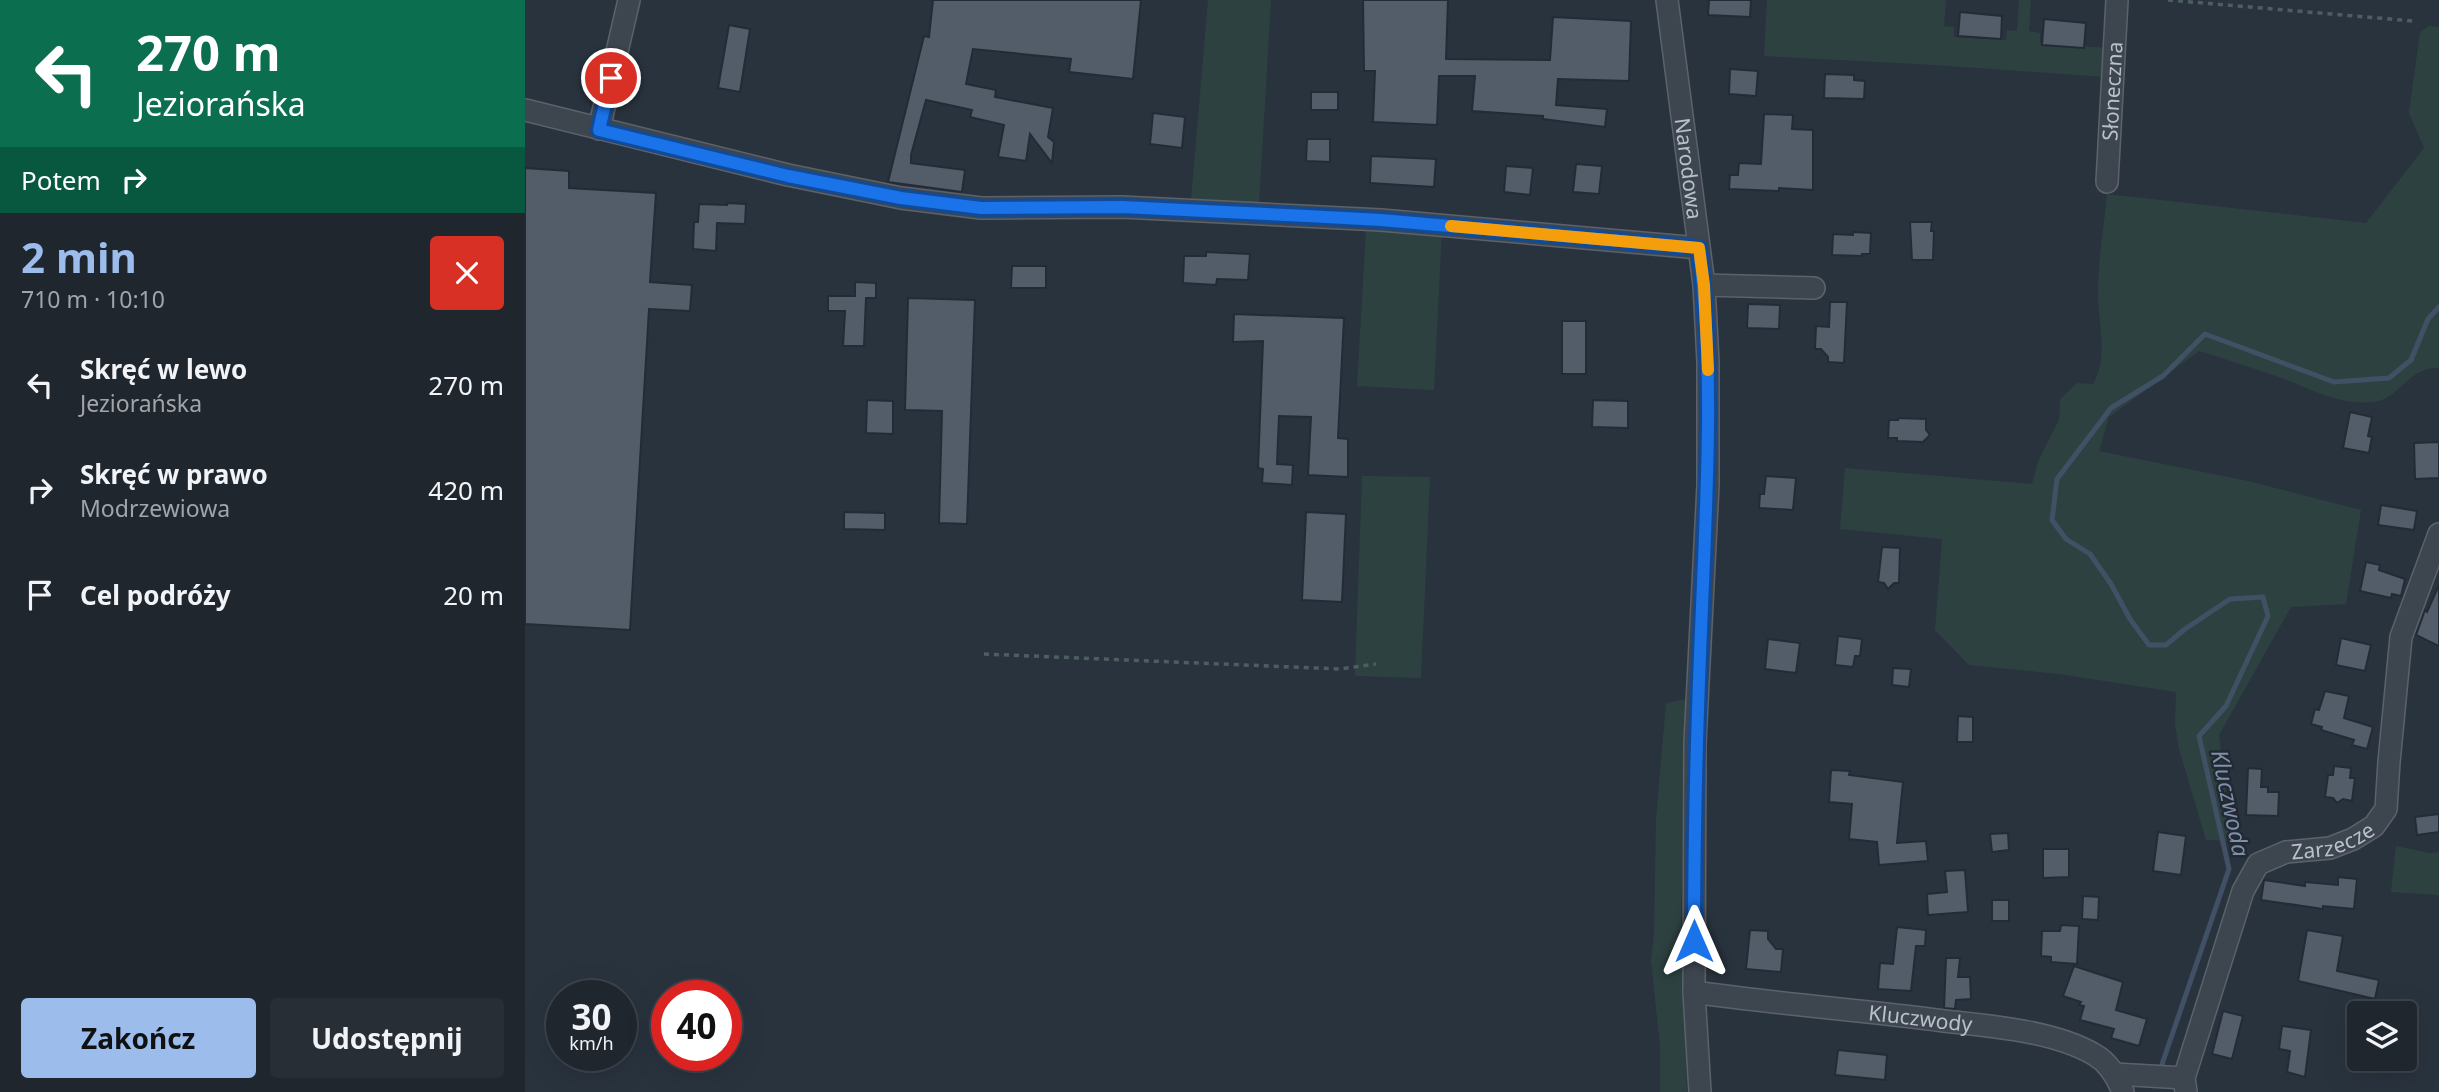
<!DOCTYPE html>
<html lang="pl">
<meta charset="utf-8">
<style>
body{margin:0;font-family:"Noto Sans",sans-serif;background:#272e36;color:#f1f3f6;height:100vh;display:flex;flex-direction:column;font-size:26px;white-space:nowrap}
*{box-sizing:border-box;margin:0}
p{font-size:23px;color:#a1a5aa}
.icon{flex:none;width:38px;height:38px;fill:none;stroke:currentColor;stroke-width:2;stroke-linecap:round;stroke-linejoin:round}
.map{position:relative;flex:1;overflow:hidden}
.details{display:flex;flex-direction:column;background:#1f262e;width:525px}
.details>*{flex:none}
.banner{background:#0b6e4f;color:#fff;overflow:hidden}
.controls{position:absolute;left:1822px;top:1001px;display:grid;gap:14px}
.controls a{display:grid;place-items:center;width:70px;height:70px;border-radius:7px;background:#1f262e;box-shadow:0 7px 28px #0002,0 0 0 2px #3c434a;font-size:35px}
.speed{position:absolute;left:21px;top:980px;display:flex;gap:14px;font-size:35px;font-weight:700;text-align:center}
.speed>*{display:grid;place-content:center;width:91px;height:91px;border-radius:50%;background:#1f262e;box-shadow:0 7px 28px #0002,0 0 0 2px #3c434a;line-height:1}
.speed small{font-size:18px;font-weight:400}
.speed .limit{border:10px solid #d22;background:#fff;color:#111}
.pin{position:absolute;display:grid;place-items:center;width:60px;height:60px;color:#fff;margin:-30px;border:4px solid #fff;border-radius:50%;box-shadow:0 2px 7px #0007}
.me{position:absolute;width:77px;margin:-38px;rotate:0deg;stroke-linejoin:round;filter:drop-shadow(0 0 5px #0008)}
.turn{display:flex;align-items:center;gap:24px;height:147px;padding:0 21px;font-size:32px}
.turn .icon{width:91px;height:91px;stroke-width:2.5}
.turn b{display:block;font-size:49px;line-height:60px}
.then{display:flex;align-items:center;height:66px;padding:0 21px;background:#0003;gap:14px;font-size:26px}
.round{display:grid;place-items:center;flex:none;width:74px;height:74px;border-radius:7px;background:#272e36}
.headline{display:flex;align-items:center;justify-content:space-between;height:119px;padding:0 21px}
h1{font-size:42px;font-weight:700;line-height:52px;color:#9cbcec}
.button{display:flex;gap:14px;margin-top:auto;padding:14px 21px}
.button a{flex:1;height:80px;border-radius:7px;background:#9cbcec;color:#111;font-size:28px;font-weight:700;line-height:80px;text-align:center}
.button a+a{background:#272e36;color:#f1f3f6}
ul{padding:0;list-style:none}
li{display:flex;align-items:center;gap:21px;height:105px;padding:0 21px}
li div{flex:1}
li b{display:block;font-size:26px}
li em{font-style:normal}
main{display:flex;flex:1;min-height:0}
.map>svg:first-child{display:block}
.green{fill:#2e4141}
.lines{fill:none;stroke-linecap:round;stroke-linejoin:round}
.stream{stroke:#415165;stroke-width:5}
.building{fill:#535c69;stroke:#242b36;stroke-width:2}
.minor-casing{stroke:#5b626c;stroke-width:24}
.path{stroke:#4d5e60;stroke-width:3.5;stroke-dasharray:5 5;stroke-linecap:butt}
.minor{stroke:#3d454f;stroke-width:21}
.route-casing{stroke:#114b97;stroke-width:18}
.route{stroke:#1a73e8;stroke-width:12}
.slow{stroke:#f59e0b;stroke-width:12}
.labels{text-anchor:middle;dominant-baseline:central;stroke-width:5;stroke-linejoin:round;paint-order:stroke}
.street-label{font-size:21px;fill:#bac0c9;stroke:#222934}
.water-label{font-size:23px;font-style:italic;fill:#7f91a8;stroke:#222934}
</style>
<main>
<section class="details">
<div class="banner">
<div class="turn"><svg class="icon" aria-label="left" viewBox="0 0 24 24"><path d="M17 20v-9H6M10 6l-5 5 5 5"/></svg><div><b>270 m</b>Jeziorańska</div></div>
<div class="then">Potem<svg class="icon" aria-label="right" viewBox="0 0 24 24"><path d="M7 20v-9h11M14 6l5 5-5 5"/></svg></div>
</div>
<div class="headline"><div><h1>2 min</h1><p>710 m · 10:10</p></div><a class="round" style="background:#d93025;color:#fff"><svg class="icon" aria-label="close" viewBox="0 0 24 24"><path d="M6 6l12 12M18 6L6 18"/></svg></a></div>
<ul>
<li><svg class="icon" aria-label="left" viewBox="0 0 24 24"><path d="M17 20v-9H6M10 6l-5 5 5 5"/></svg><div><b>Skręć w lewo</b><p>Jeziorańska</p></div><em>270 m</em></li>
<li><svg class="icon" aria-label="right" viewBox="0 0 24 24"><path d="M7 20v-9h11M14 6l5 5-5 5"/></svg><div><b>Skręć w prawo</b><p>Modrzewiowa</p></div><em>420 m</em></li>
<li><svg class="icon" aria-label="arrive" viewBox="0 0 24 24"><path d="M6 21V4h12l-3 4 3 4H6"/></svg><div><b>Cel podróży</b></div><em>20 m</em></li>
</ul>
<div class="button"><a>Zakończ</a><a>Udostępnij</a></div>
</section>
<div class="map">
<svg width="1914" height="1092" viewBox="0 0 1914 1092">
<rect width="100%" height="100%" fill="#29333e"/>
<!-- green -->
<path class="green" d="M683,0H746L734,204L666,200Z
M1242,0H1421L1419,26L1429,27V37L1481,40L1482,30L1492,31L1494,0H1506L1504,31L1515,33V43L1582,48L1580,77L1410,65L1239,56Z
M1904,26L1914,27V368C1884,366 1874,399 1849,402C1813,406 1783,387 1751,376C1726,367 1699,359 1674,351L1584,417L1574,451L1723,481L1836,510L1821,604L1766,607L1694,735L1706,841L1681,840L1654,749L1650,724L1651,692L1534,674L1444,665L1410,630L1417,539L1315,529L1320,468L1507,484L1514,459L1534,420L1535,399L1552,383L1568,384C1584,357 1573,324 1573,293C1573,260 1579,227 1582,194L1841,223L1899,148L1884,113L1895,32Z
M841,229L917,231L909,390L832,386Z
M837,476L905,477L896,678L830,676Z
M1162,699L1156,916L1162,1092H1135V1046L1126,960L1129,934L1131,819L1141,703Z
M1871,846L1904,853L1914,852V895L1866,892Z"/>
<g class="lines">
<!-- stream -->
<path class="stream" d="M1634,1073L1704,869L1674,736L1701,706L1743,616L1738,597L1705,599L1660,629L1641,645H1624L1605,619L1586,584L1565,554L1541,539L1527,520L1532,479L1586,408L1638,376L1680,334L1809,382L1864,378L1886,360L1903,319L1914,307"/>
</g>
<!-- building -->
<path class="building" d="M408,0H616L608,79L544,72L546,59L448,49L441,84L471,90L470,97L528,108L523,137L529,142L527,163L505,134L501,161L473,157L479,125L445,117L447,110L401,100L386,155V163L440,170L437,192L363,182L399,36L404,37Z
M838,0H923L921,59L1025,60L1028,17L1106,21L1104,81L1033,79L1031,105L1082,109L1080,127L1018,119V116L947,111L950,76H914L912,125L848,122L850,71H839Z
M1184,0H1226L1225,17L1183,15Z
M1435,12L1477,16L1476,39L1433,36Z
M1519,19L1561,23L1559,48L1517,45Z
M204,25L225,29L215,92L193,88Z
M1205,69L1233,71L1231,96L1204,94Z
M1300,74L1329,75V80L1340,81L1339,99L1299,98Z
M786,92H813V110H786Z
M628,113L660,117L657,148L625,144Z
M1239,114L1268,115L1267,129L1288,130V190L1254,188V191L1204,189L1205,175H1213L1214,163L1236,164Z
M782,139H805V162L781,161Z
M846,156L911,159L909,187L845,183Z
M1051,164L1077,166L1074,194L1048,192Z
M981,166L1008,168L1005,195L979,192Z
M0,168L44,171V188L131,193L125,282L167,285L165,311L124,309L105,630L0,624Z
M202,203L221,204L220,224L192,223L191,251L168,249L169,222H173L174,204L202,205Z
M1385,222H1407L1406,231H1409L1408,260H1387Z
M1328,232L1346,233L1345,254H1337V256L1307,255L1308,234L1328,235Z
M681,252L725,254L723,280L692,279L691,285L658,283L659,256H681Z
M487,266H521V288H486Z
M330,282L351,283V298H341L339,346H318L320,311H303V296H330Z
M383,298L450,300L442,524L414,523L417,411L380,410Z
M1305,302H1322L1319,363L1303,362V357L1296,349H1290L1291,326L1304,327Z
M1223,304L1255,305L1254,329L1222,328Z
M709,314L819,318L813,438L823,439V477L783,475L786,417L754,416L752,464L768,465L767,485L737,483L738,469L733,468L738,341L708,342Z
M1037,321H1061V374H1037Z
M342,400L368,401V434L341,433Z
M1068,400L1103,401V428L1067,427Z
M1825,412L1847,417L1843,436L1847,437L1844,453L1818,448Z
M1373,418L1401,419V430L1405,435L1398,442L1372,441V438H1363L1364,420H1373Z
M1914,442V478L1890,479L1889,443Z
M1241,476L1271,478L1268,510L1234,508L1235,494H1239Z
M1856,505L1892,511L1889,530L1853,525Z
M319,512L360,513V530L319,529Z
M781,512L821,514L817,602L777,600Z
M1357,547L1375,548L1374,583H1369L1363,589L1359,583L1353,582Z
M1841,562L1855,565L1854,570L1880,579L1876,596L1867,594L1866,598L1835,591Z
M1914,585V646L1891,635L1900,610L1902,612Z
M1313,636L1337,639L1335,656H1330L1328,667L1310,665Z
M1816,638L1846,645L1840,671L1811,665Z
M1243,639L1275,643L1271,673L1240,669Z
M1368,668L1386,669L1384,687L1367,685Z
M1800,691L1824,696L1819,718L1848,727L1842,749L1827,745L1829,740L1796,730L1797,727L1786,724L1790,709L1794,710Z
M1433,716L1448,717V742H1432Z
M1809,766L1826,768L1825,778H1830L1827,801L1818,799L1812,803L1808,798L1800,797L1803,775H1808Z
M1723,768L1737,769L1736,787H1743V792H1754L1753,816L1721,815Z
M1306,770L1325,771L1324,775L1378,782L1372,843L1401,841L1403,861L1354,865L1352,842L1324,839L1327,804L1304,802Z
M1914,814V832L1892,835L1890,817Z
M1633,832L1661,836L1656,875L1628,871Z
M1483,833L1484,850L1467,852L1465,834Z
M1518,849H1544V877L1518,878Z
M1440,870L1443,912L1403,915L1402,894L1422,892L1420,871Z
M1813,877L1832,879L1829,909L1798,906V909L1736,900L1739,880L1780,886V882L1813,885Z
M1558,896L1574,897L1573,920L1557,919Z
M1467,900H1484V921H1467Z
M1536,925L1554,926L1552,964L1526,962V957L1516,956L1517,931H1535Z
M1372,927L1401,930L1400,946H1391L1386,991L1353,989L1355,963L1368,964Z
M1225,930L1243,931V939L1251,949H1258L1256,972L1221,969Z
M1782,930L1818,936L1812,971L1854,980L1850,999L1773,981Z
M1421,958H1435L1433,977H1445L1446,999L1431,1000L1430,1009L1419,1008Z
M1549,966L1598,982L1591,1010L1622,1019L1614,1046L1586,1038L1589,1029L1555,1020L1559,1006L1554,1005L1556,1002L1538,996Z
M1698,1011L1718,1016L1707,1059L1687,1054Z
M1757,1026L1786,1030L1780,1077L1762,1072L1765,1051L1754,1049Z
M1313,1050L1362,1055L1360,1080L1310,1075Z"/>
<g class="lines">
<defs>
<g id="minor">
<path id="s1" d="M1142,0L1179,285L1183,362V485L1170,743L1169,992L1175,1092"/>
<path d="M0,110L263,175L376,198L456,208L597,207L856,220L1174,248"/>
<path d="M74,129L104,0"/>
<path id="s2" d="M1582,182L1592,0"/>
<path d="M1179,285L1289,288"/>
<path id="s3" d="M1169,992C1252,1004 1336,1010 1419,1021C1465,1026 1530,1031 1570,1055C1584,1063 1592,1077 1598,1092"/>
<path d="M1590,1074L1659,1078"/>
<path id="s4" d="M1661,1092L1659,1078L1718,891L1733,864L1761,852L1805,848L1828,839L1849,826L1861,809L1864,762L1876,637L1914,534"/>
</g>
</defs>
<!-- minor casing -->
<use href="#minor" class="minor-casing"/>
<!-- path -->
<path class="path" d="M1643,0L1888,21
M459,654L815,669L851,664"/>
<!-- minor -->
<use href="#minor" class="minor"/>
</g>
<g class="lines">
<defs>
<path id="route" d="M86,78L74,130L263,176L376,198L456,208L597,207L782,216L856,220L1174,248C1189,367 1182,488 1177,607C1172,719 1169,830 1169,941"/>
</defs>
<!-- route casing -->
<use href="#route" class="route-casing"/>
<!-- route -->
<use href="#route" class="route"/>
<!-- slow -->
<path class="slow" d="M926,226L1174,248L1179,285L1183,370"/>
</g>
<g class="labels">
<!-- street labels -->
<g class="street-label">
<text stroke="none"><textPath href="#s2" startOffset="91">Słoneczna</textPath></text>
<text stroke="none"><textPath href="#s1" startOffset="170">Narodowa</textPath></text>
<text stroke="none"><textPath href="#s4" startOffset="320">Zarzecze</textPath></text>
<text stroke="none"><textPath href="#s3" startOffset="228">Kluczwody</textPath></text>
</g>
<!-- water labels -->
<g class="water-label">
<text transform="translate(1706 803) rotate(78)">Kluczwoda</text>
</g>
</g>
</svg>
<div class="controls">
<a><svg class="icon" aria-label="layers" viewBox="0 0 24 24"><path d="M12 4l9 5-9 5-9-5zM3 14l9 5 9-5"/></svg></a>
</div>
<div class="speed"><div>30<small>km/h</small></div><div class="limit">40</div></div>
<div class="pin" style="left:86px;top:78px;background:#d93025"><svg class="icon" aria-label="arrive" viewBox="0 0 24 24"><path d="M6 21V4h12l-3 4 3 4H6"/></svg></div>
<svg class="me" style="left:1169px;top:941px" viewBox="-20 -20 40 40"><path d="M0-17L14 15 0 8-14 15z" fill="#1a73e8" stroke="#fff" stroke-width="4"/></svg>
</div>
</main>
